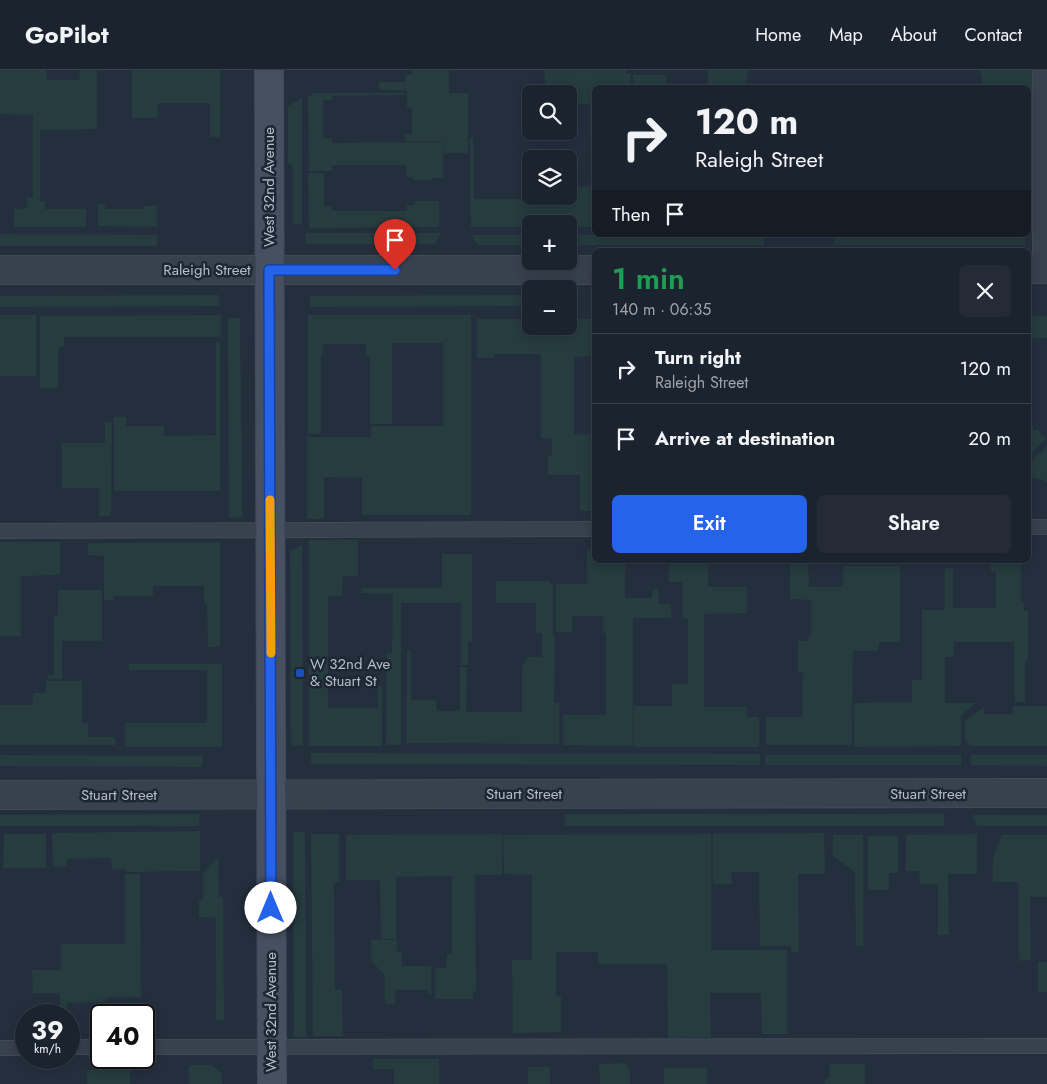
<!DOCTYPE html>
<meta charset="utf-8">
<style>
body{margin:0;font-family:Jost,sans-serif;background:#242b36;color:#f1f3f6;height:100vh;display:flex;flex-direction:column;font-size:19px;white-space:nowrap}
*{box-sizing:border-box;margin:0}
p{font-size:16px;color:#a0a4aa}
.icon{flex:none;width:28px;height:28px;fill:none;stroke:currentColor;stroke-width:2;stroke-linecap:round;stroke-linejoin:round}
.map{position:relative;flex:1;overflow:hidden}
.side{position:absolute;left:592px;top:178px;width:439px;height:315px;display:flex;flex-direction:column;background:#1b232e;border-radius:8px;box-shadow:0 2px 12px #0003,0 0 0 1px #39404a}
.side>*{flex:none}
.hud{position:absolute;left:592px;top:15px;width:439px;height:152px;border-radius:8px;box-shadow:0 2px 12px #0003,0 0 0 1px #39404a;background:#1b232e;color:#f1f3f6;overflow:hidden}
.controls{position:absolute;left:522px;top:15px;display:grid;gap:10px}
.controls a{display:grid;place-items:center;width:55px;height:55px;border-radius:8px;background:#1b232e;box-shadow:0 2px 12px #0003,0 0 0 1px #39404a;font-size:25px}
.speed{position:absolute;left:15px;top:934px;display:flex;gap:10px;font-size:25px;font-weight:700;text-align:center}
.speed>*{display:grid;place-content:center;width:65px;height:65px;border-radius:50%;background:#1b232e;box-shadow:0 2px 12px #0003,0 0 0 1px #39404a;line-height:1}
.speed small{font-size:12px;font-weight:400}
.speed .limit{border:2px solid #111;border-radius:8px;background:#fff;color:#111}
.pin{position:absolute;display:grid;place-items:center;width:42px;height:42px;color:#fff;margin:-51px -21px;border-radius:50% 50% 50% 0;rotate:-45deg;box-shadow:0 0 5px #0007}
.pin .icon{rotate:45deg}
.me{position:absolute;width:55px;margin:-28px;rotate:0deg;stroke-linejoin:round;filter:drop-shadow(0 0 4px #0008)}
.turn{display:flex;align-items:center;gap:18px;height:105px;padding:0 20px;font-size:22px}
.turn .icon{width:65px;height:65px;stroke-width:2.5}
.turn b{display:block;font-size:35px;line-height:42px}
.then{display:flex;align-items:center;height:48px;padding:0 20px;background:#0003;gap:10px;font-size:19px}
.round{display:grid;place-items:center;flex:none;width:52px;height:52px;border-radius:8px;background:#242b36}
.headline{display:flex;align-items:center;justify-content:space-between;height:85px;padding:0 20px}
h1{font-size:30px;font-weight:600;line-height:38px;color:#1e9e55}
.primary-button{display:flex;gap:10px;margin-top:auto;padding:10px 20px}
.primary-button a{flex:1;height:58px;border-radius:8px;background:#2563eb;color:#fff;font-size:20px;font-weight:600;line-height:58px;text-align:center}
.primary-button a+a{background:#242b36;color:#f1f3f6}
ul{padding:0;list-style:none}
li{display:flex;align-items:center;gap:15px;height:70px;padding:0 20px;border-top:1px solid #39404a}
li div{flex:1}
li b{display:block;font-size:19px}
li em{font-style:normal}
header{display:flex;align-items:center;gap:30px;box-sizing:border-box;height:70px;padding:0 25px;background:#1b232e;border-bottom:1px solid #39404a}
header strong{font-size:24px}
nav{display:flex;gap:28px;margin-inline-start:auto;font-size:18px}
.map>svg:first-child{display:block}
.green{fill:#263c3f}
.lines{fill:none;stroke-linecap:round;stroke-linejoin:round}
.lane-casing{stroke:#414a57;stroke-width:16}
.street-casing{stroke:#414a57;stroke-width:30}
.secondary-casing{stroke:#414a57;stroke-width:30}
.lane{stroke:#38414e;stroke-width:14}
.street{stroke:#38414e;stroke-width:28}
.secondary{stroke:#465061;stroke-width:28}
.route-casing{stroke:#184099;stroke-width:12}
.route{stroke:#2563eb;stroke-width:9}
.slow{stroke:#f59e0b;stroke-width:9}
.transit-dot{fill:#1a4fb4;stroke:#1d2633;stroke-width:2}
.labels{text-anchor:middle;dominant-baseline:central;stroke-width:5;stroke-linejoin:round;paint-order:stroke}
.street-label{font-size:15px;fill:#b4bcc9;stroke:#1d2633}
.poi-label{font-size:15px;fill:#b4bcc9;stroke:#1d2633;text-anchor:start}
</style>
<header>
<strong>GoPilot</strong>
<nav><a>Home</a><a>Map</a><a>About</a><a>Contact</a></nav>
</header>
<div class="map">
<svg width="1047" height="1014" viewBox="0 0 1047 1014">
<rect width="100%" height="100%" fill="#242f3e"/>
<!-- green -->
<path class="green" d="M0,0H46L47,10H79L80,0H97V59L40,60V131H45V139H86V157H14V139L27,138V127H33V45L0,44Z
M132,0H220V67H210V33H158L157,48H132Z
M412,0H449V23H468V83H444L443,71H405V64H412V39L407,38V20H379V12H406V5H412Z
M545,0H626V4H631V17L595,18V157H569V154H531V157H471L470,68H473L474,129H546L547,126H569V117L591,116L590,34H569V24H545Z
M708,0H747V17H708Z
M981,0H1032L1033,156H1029V18L982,17Z
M633,5H666L667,15H676V17H633Z
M312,23H404V25L332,26V30H323V68H332V73L443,72V108H432V110H413V107H407L406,95H332V101H309L308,26H312Z
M302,28V154H293V95L288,94V36Z
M308,103H324V136H332V141H407V135H414L415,131H439V157L309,158Z
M98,134L105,135V139H144V136H157V157L98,156Z
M306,163H442L434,174H306Z
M0,164L157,165V176H0Z
M471,165H531V175H478Z
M569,165H764V175H569Z
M834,165H1025V175H834Z
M219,225V236L0,237V226Z
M531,225V236L310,237V226Z
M0,245H36V306H0Z
M221,245V267H64V276L58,277V318H40V246Z
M308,245H471V445H362V408L324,407V449H307V367H371V356H443V273H392V354H370V287L366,286V274H323V284H321V364H308Z
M1029,246H1047V268H1029Z
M228,248H240L242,447L229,448Z
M477,249H531V256H569V249H595V286L574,287V364L595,365V441H580V405H548V386L552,385V369L541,368V284H494V288H477Z
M216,272H220V421H114V347H126V356H164V366L216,365Z
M105,352H112L111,446H99V418H62V373H105Z
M1029,355H1033L1034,360H1038L1046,368L1029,386Z
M1047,376V413L1046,411L1029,407V393Z
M309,470H358V506H343L342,526H328V638H378V616H382V676H309Z
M0,472H60V505L21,506V566H0Z
M220,472V577H208L207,533H204V516H153V526H114L113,530H104V486L88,485V473Z
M302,475L303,675L291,676L290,481Z
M587,479H595V490H625V528H652L653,519H658L659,534H671V548H633V676L563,675V645H606V563H603V546H572V562H556V514H587Z
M442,484H472V572H468V595H461V533H401V675H386L387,583H392L393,524L361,523V518H442Z
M669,490H708V517H747V543L704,544V637H747V647H759V677H634V636H672V614H688V548H683L682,512H669Z
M790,490H808L809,517H843V496H900V572H879L878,581H853L852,675H766V647H802L803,602H798V571H807L811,563V530L790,529Z
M991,490H1021V532L1024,533V541H1028V591H1025V632H1015L1014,572H954L953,587H945V633H976L961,645V676L854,677V633L912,632V610H922V540H945V498H953V538H996V501H991Z
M496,511H550V515H553V565L555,566L554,633H559V674L406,673L407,581H411V630H436L437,641H460V597H467L466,642H522V597L528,587H542V563H536V533H496Z
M58,520H102V571H62V609H48V605H54V545H58Z
M129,594H222V677H125V653H207V600H129Z
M46,611H82V653H88V667H115V675H0V635H33V623H46Z
M1013,636H1047V676H970L965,669V651L984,637V644H1013Z
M311,683L760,684V695L311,694Z
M0,685L203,686L202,697L0,696Z
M766,685H961V695H766Z
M971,685H1047V696L971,695Z
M199,744V756H0V745Z
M565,744H944V756H565Z
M972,745H1047V756H977Z
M200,761V801L125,802V799L112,800L111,788L67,789L66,796L53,797L52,763Z
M293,762H305L306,967H294Z
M824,763L825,804H798L799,882H791V876H760L759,802H731L732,814H713V764Z
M4,764H46V798H3Z
M311,764H339V812L334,813L335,920H342L343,966H313Z
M502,764V805H475L476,921H473V929H435V898H446L447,884L452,883V806L396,807V869H381L380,810H346V765Z
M711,764V880H787V964H762L761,923H710L711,967L668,968L667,894H598V882H556V925L561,926V962L513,963L512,890H532V805L504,804L503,765Z
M977,764V804H948L949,865H938V814H920L919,801H906V765Z
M833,765H863V876H856L855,802L833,786Z
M1002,765H1047V827H1030L1031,890L1019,891L1018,812H993V788Z
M868,766H898V803H889V820H868Z
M218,787L219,827H223L224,950H216V848L199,847V830H203V803Z
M125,804H140L141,927L106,928L105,932L67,933V945H60V923H33L32,900H61V874H125Z
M371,870H397V882H401L402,896H431V924H428V920H395V934H385V906L371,890Z
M1038,892H1047V922H1038Z
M373,989H439V1014H394V999H373Z
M626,993L630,1002V1014H600L599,994Z
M830,994H865V1014H825V1009L829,1008Z
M189,995H212L222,1004V1014H189Z
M528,997H550V1014H528Z
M664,998H707V1014H664Z
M87,1000H130V1014H87Z"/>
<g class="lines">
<defs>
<path id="lane" d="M1040,0V199
M1029,457H1047
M0,461L595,459
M69,977H101
M144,977L1047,976
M0,978H26"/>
<path id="street" d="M1029,199H1047
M0,200H595
M0,725L1047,723"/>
<path id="secondary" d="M269,0L272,1014"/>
</defs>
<!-- lane casing -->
<use href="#lane" class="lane-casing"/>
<!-- street casing -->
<use href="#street" class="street-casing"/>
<!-- secondary casing -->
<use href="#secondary" class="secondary-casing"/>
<!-- lane -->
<use href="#lane" class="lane"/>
<!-- street -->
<use href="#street" class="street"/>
<!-- secondary -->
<use href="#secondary" class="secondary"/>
</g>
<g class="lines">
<defs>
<path id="route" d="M271,838L269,200H395"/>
</defs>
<!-- route casing -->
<use href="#route" class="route-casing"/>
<!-- route -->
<use href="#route" class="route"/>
<!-- slow -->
<path class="slow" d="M270,430L271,583"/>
</g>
<!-- markers -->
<rect class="transit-dot" x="295" y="598" width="10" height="10" rx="2.5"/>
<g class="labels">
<!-- street labels -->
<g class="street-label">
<text transform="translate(269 117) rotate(-90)">West 32nd Avenue</text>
<text x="207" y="200">Raleigh Street</text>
<text x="524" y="724">Stuart Street</text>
<text x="928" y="724">Stuart Street</text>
<text x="119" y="725">Stuart Street</text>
<text transform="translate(271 942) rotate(-90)">West 32nd Avenue</text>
</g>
<!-- poi labels -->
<g class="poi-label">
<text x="310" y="594">W 32nd Ave<tspan x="310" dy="17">&amp; Stuart St</tspan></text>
</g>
</g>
</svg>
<div class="controls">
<a><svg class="icon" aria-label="search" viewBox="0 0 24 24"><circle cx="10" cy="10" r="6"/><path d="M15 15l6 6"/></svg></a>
<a><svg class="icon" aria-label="layers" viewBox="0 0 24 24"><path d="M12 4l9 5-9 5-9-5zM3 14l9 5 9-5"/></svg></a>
<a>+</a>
<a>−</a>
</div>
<div class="speed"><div>39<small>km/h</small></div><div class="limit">40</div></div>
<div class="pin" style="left:395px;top:200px;background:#d93025"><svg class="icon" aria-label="arrive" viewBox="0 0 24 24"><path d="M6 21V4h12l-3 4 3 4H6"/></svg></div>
<svg class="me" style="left:271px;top:838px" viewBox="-20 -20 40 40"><circle r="19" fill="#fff"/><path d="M0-13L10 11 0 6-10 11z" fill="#2563eb"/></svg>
<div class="hud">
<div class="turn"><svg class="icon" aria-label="right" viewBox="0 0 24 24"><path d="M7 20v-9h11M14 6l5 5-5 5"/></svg><div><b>120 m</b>Raleigh Street</div></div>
<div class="then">Then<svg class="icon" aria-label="arrive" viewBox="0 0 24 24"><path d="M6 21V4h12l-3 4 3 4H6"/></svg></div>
</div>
<section class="side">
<div class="headline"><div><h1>1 min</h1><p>140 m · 06:35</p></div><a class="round"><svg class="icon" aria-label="close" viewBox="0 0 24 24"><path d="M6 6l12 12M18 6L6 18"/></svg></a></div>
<ul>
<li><svg class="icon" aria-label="right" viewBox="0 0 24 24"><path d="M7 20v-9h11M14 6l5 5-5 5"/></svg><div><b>Turn right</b><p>Raleigh Street</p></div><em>120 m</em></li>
<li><svg class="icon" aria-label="arrive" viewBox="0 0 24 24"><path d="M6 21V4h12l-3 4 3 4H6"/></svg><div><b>Arrive at destination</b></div><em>20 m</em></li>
</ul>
<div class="primary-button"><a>Exit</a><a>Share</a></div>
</section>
</div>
